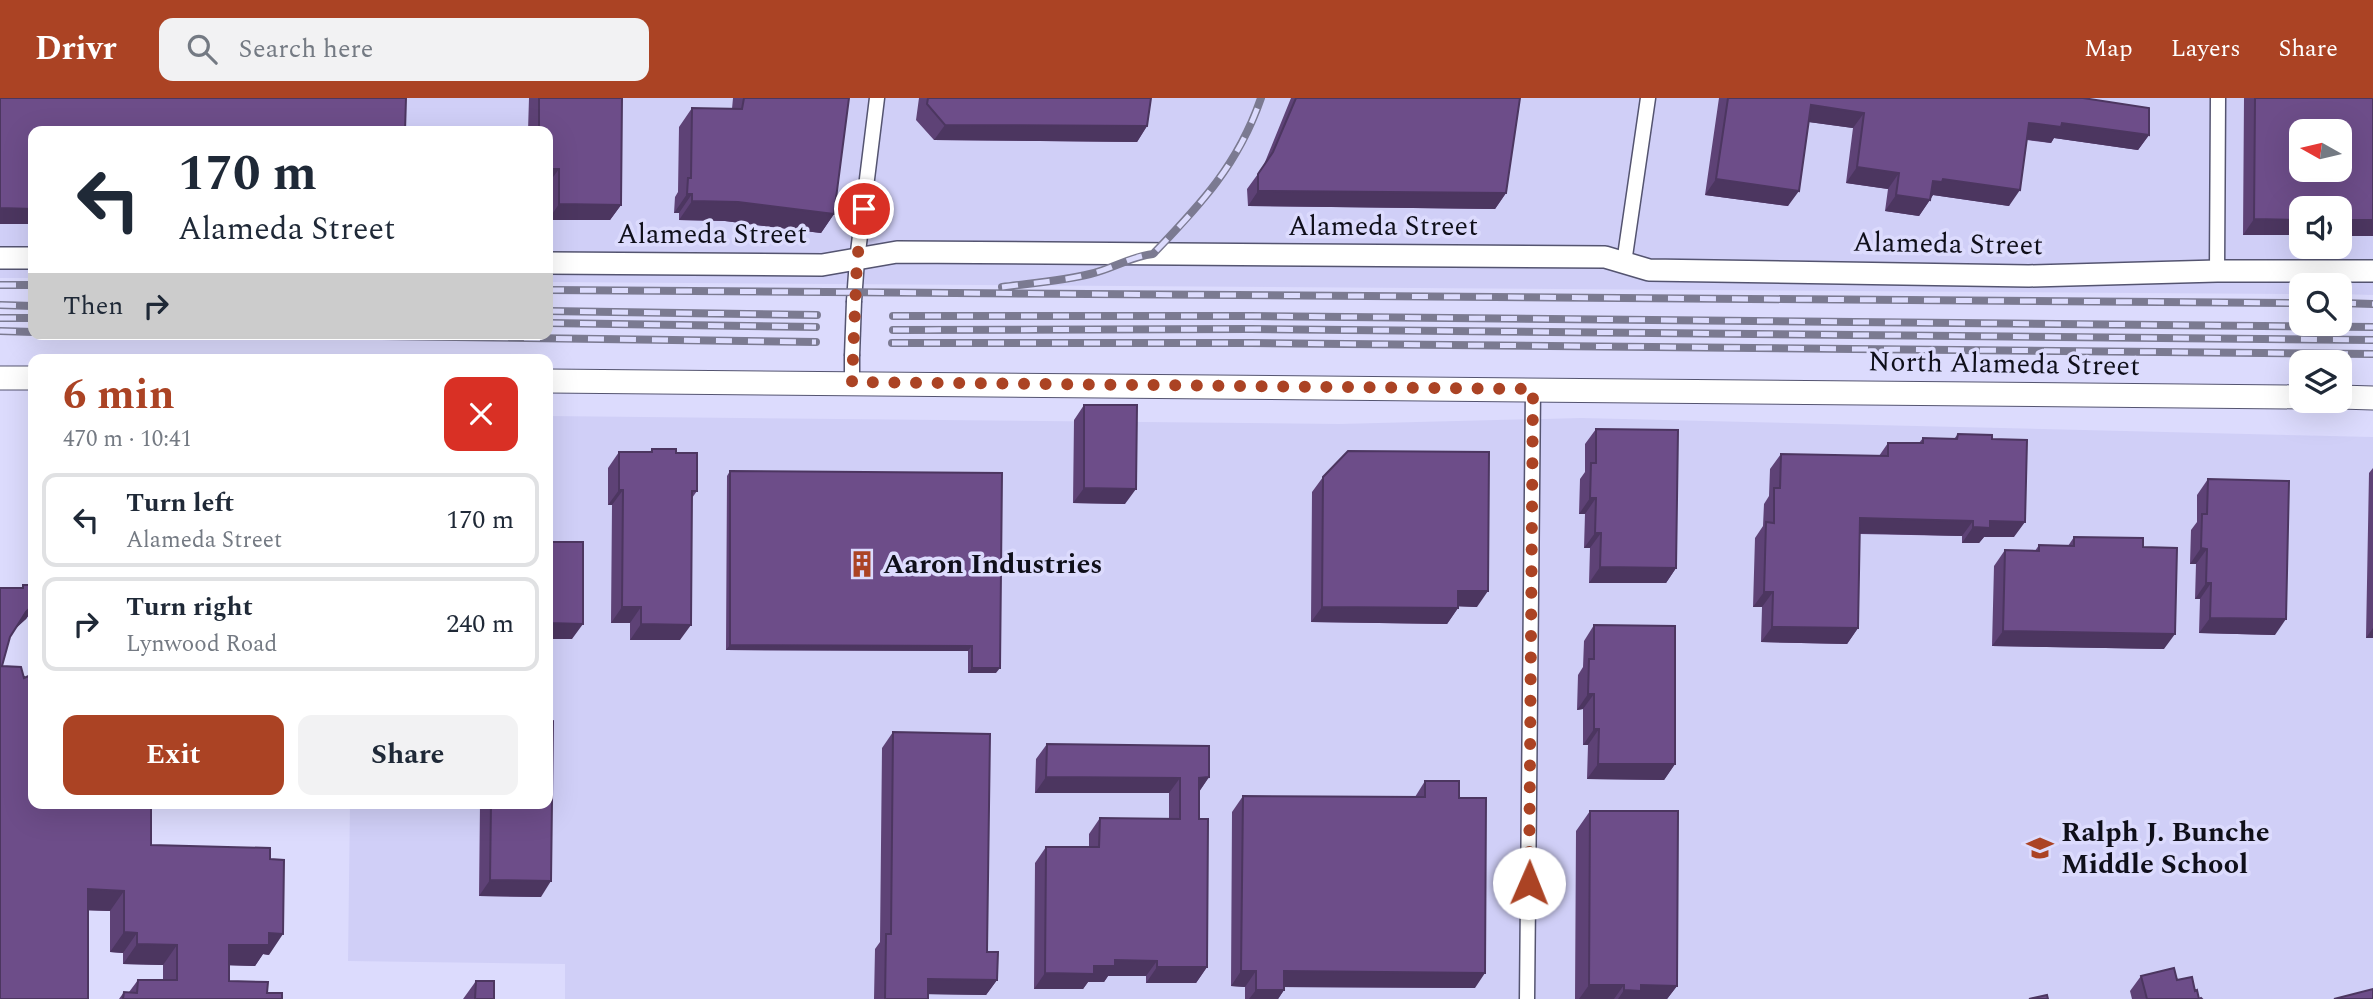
<!DOCTYPE html>
<meta charset="utf-8">
<style>
body{margin:0;font-family:Spectral,serif;background:#f2f2f3;color:#1f2937;height:100vh;display:flex;flex-direction:column;font-size:26px;white-space:nowrap}
*{box-sizing:border-box;margin:0}
p{font-size:23px;color:#747a83}
.icon{flex:none;width:38px;height:38px;fill:none;stroke:currentColor;stroke-width:2;stroke-linecap:round;stroke-linejoin:round}
.map{position:relative;flex:1;overflow:hidden}
.details{position:absolute;left:28px;top:256px;width:525px;height:455px;display:flex;flex-direction:column;background:#fff;border-radius:14px;box-shadow:0 7px 28px #0002}
.details>*{flex:none}
.guide{position:absolute;left:28px;top:28px;width:525px;height:214px;border-radius:14px;box-shadow:0 7px 28px #0002;background:#fff;color:#1f2937;overflow:hidden}
.needle{width:46px;rotate:278deg}
.buttons{position:absolute;left:2289px;top:21px;display:grid;gap:14px}
.buttons a{display:grid;place-items:center;width:63px;height:63px;border-radius:14px;background:#fff;box-shadow:0 7px 28px #0002;font-size:35px}
.pin{position:absolute;display:grid;place-items:center;width:60px;height:60px;color:#fff;margin:-30px;border:4px solid #fff;border-radius:50%;box-shadow:0 2px 7px #0007}
.me{position:absolute;width:77px;margin:-38px;rotate:1deg;stroke-linejoin:round;filter:drop-shadow(0 0 5px #0008)}
.turn{display:flex;align-items:center;gap:24px;height:147px;padding:0 35px;font-size:32px}
.turn .icon{width:91px;height:91px;stroke-width:2.5}
.turn b{display:block;font-size:49px;line-height:60px}
.then{display:flex;align-items:center;height:66px;padding:0 35px;background:#0003;gap:14px;font-size:26px}
.round{display:grid;place-items:center;flex:none;width:74px;height:74px;border-radius:14px;background:#f2f2f3}
.headline{display:flex;align-items:center;justify-content:space-between;height:119px;padding:0 35px}
h1{font-size:42px;font-weight:700;line-height:52px;color:#ab4324}
.action{display:flex;gap:14px;margin-top:auto;padding:14px 35px}
.action a{flex:1;height:80px;border-radius:14px;background:#ab4324;color:#fff;font-size:28px;font-weight:700;line-height:80px;text-align:center}
.action a+a{background:#f2f2f3;color:#1f2937}
ul{padding:0;list-style:none}
li{display:flex;align-items:center;gap:21px;height:94px;margin:0 14px 10px;padding:0 21px;border:4px solid #e0e1e3;border-radius:14px}
li div{flex:1}
li b{display:block;font-size:26px}
li em{font-style:normal}
header{display:flex;align-items:center;gap:42px;box-sizing:border-box;height:98px;padding:0 35px;background:#ab4324;color:#fff}
header strong{font-size:33px}
nav{display:flex;gap:38px;margin-inline-start:auto;font-size:24px}
.search{width:490px;height:63px;background:#f2f2f3;display:flex;align-items:center;gap:18px;box-sizing:border-box;padding:0 24px;border-radius:14px;color:#747a83;font-size:26px}
.map>svg:first-child{display:block}
.built{fill:#d0cff7;fill-rule:evenodd}
.lines{fill:none;stroke-linecap:round;stroke-linejoin:round}
.street-casing{stroke:#545470;stroke-width:17}
.secondary-casing{stroke:#545470;stroke-width:24}
.primary-casing{stroke:#545470;stroke-width:25}
.street{stroke:#fff;stroke-width:14}
.secondary{stroke:#fff;stroke-width:21}
.primary{stroke:#fff;stroke-width:23}
.rail-casing{stroke:#7b7a91;stroke-width:8}
.rail{stroke:#dcdbfd;stroke-width:5;stroke-dasharray:16;stroke-linecap:butt}
.street-bridge-casing{stroke:#545470;stroke-width:17;stroke-linecap:butt}
.street-bridge{stroke:#fff;stroke-width:14}
.wall{fill:#5e4276}
.shaded-wall{fill:#4c3660}
.building{fill:#6d4d89;stroke:#4c3660;stroke-width:2;fill-rule:evenodd}
.route{stroke:#ab4324;stroke-width:12;stroke-dasharray:0 21.6}
.labels{text-anchor:middle;dominant-baseline:central;stroke-width:7;stroke-linejoin:round;paint-order:stroke}
.street-label{font-size:28px;fill:#0f0f1a;stroke:#dcdbfd}
.poi-label{font-size:28px;font-weight:bold;fill:#0f0f1a;stroke:#dcdbfd;text-anchor:start}
</style>
<header>
<strong>Drivr</strong>
<div class="search"><svg class="icon" aria-label="search" viewBox="0 0 24 24"><circle cx="10" cy="10" r="6"/><path d="M15 15l6 6"/></svg>Search here</div>
<nav><a>Map</a><a>Layers</a><a>Share</a></nav>
</header>
<div class="map">
<svg width="2373" height="901" viewBox="0 0 2373 901">
<rect width="100%" height="100%" fill="#dcdbfd"/>
<!-- built -->
<path class="built" d="M0,0H2373V197L2340,196V187H2301V196L548,184V33H33V180H0ZM2301,33H2340V72H2301ZM2301,110H2340V149H2301Z
M548,318L1339,326L1581,320L2373,339V901H565V866L348,863L350,705H548Z"/>
<g class="lines">
<defs>
<path id="street" d="M1624,165L1648,0
M2217,173L2218,0
M854,203L857,162L877,0
M852,284V258
M1527,901L1533,291"/>
<path id="secondary" d="M0,160H33
M548,165L822,167L897,154L1605,159L1649,172L2029,178L2217,173H2373"/>
<path id="primary" d="M0,280H33
M548,283L2301,299
M2340,299L2373,300"/>
</defs>
<!-- street casing -->
<use href="#street" class="street-casing"/>
<!-- secondary casing -->
<use href="#secondary" class="secondary-casing"/>
<!-- primary casing -->
<use href="#primary" class="primary-casing"/>
<!-- street -->
<use href="#street" class="street"/>
<!-- secondary -->
<use href="#secondary" class="secondary"/>
<!-- primary -->
<use href="#primary" class="primary"/>
<defs>
<path id="rail" d="M0,187H33
M1002,189C1032,185 1062,183 1090,176C1112,171 1132,158 1153,156C1201,106 1238,67 1261,0
M548,192L2301,205
M2340,205L2373,206
M0,207L33,208
M548,213L817,217
M893,218H1251L2373,229
M0,220H33
M548,225L816,229
M893,232L1251,231L2373,242
M0,233L33,234
M236,236L816,244
M892,245H1251L2373,256"/>
</defs>
<!-- rail casing -->
<use href="#rail" class="rail-casing"/>
<!-- rail -->
<use href="#rail" class="rail"/>
<defs>
<path id="street-bridge" d="M852,258L854,203"/>
</defs>
<!-- street-bridge casing -->
<use href="#street-bridge" class="street-bridge-casing"/>
<!-- street-bridge -->
<use href="#street-bridge" class="street-bridge"/>
</g>
<!-- wall -->
<path class="wall" d="M529,0H622L621,107L610,122H548V33H528Z
M733,0H849L834,116L821,135L725,123L679,122V115H674L675,99L678,94L679,29L692,10L732,11Z
M919,0H1151L1147,28L1137,44L934,42L916,22Z
M1291,0H1520L1506,95L1495,111L1248,108L1247,91L1263,69Z
M1719,0H2083L2149,37L2138,52L2054,40L2051,45L2027,42L2009,108L1933,97L1919,118L1885,113L1888,91L1846,85L1853,30L1809,24L1788,108L1705,97Z
M2244,0H2373V138H2340L2301,110V149H2319L2311,160H2299L2298,137H2243Z
M1084,307L1125,406L1073,405L1074,322Z
M1596,331L1676,470L1666,485H1589L1590,450H1584L1585,416H1579L1580,381L1585,374V346Z
M1958,336L1992,341L2014,439H1984L1979,445H1962V438L1860,436L1858,530L1847,546L1761,544L1762,509H1753L1755,440L1763,428L1764,406L1769,398L1770,371L1781,356L1879,358L1888,345H1919L1923,340L1954,341Z
M652,351L676,355L697,393L692,400L680,542H630V525H611L612,407H608V370L619,354H650Z
M2373,370V540H2366L2369,375Z
M730,373L1002,375L996,575H968V553L726,552L727,378Z
M1323,379L1477,509L1458,508V510L1447,526L1311,524L1312,394Z
M2208,381L2275,537L2199,535L2200,501H2195L2196,466H2190L2191,432L2197,424V397Z
M2074,439L2143,449L2164,551L1992,548L1994,468L2005,452L2035,453L2039,447L2068,448Z
M23,487H33V511L26,521L14,531L10,539L2,568L33,705L151,747L269,857L263,856L255,868L229,867V883L282,901H119L124,894H129L138,882H163V867L123,866V855L110,854V813L88,812L0,901V490H22Z
M1594,527L1675,666L1664,682L1587,681L1588,647H1583V611L1577,612L1578,577L1583,569L1584,543Z
M893,634L997,882L986,897L928,896V901H874L875,851L880,844L882,650Z
M1047,646L1209,679L1199,694V721L1207,869L1196,885H1146V878H1108L1104,884H1088L1083,891H1034L1035,765L1046,749H1089V736L1100,720L1169,721V695H1035L1036,661Z
M1425,683L1459,700L1475,890L1284,889V892L1278,901H1245V889L1231,888L1232,714L1243,698L1415,699Z
M480,705H548L541,799L479,798Z
M1590,713L1677,888L1667,901H1575L1576,733Z
M2141,878L2177,882L2195,893L2199,901H2202H2132L2130,893Z
M476,883L494,901H463Z"/>
<!-- shaded-wall -->
<path class="shaded-wall" d="M1811,7L1864,15L1853,30L1801,23Z
M2029,25H2062L2149,37L2138,52L2054,40L2051,45L2018,40Z
M945,27L1147,28L1137,44L934,42Z
M1857,69L1899,75L1888,91L1846,85Z
M551,71H559L548,86V75Z
M1716,81L1799,93L1788,108L1705,97Z
M1943,81L2020,92L2009,108L1933,97L1931,100L1922,99L1933,83Z
M1258,93L1506,95L1495,111L1248,108Z
M687,96H692L679,115H674Z
M1896,97L1930,102L1919,118L1885,113Z
M692,103L738,104L834,116L821,135L725,123L679,122Z
M559,106L621,107L610,122H548Z
M0,110L33,111V126H0Z
M2254,121L2301,122V133L2298,137H2243Z
M2340,122H2373V138H2340Z
M2307,149H2319L2311,160H2299Z
M1084,390L1136,391L1125,406L1073,405Z
M619,392H623L612,407H608Z
M1590,400H1596L1585,416H1579Z
M1860,420L1973,423L1962,438L1849,435Z
M1990,423L2025,424L2014,439H1984L1979,445H1962L1973,429Z
M1595,435H1601L1590,450H1584Z
M2201,450L2207,451L2196,466H2190Z
M1600,469L1676,470L1666,485H1589Z
M2206,485H2211L2200,501H2195Z
M1458,493H1488L1477,509L1447,508Z
M1764,494H1773L1762,509H1753Z
M33,507V511L26,521L12,534L26,514Z
M622,509H641L630,525H611Z
M1322,509L1458,510L1447,526L1311,524Z
M2210,520L2286,521L2275,537L2199,535Z
M548,525L583,526L572,541H548Z
M641,526L691,527L680,542H630Z
M1772,529L1858,530L1847,546L1761,544Z
M2373,530V540H2366Z
M2003,533L2175,536L2164,551L1992,548Z
M730,547L972,548L968,553L726,552Z
M972,570H1000L996,575H968Z
M1588,596H1594L1583,611L1577,612Z
M1594,631H1599L1588,647H1583Z
M1598,666H1675L1664,682L1587,681Z
M1046,679L1180,680L1169,695H1035Z
M1209,679L1198,695L1199,680Z
M490,782L551,783L541,799L479,798Z
M88,791L124,793L110,813L74,812Z
M124,834L137,835L123,855L110,854Z
M269,835L283,836L269,857L263,856L255,868L215,867L229,847Z
M137,846L177,847L163,867L123,866Z
M1115,862L1157,863L1146,878H1108L1104,884H1088L1083,891H1034L1045,875L1094,868Z
M1157,869H1207L1196,885H1146Z
M1241,873H1256L1245,889L1231,888Z
M1284,873L1485,875L1475,890L1274,889Z
M928,881L997,882L986,897L917,896Z
M1589,887H1624L1614,901H1579Z
M1641,887L1677,888L1667,901H1618L1624,892Z
M1256,892H1284L1278,901H1249Z"/>
<!-- building -->
<path class="building" d="M0,0H406L405,33H33V111L0,110Z
M539,0H622L621,107L559,106V71H551V67H548V33H539Z
M744,0H849L834,116L738,104L692,103V96H687L688,80H691L692,10L742,11Z
M928,0H1151L1147,28L945,27L927,6Z
M1296,0H1520L1506,95L1258,93V76L1273,54Z
M1728,0H2083L2149,10V37L2062,25L2061,29L2029,25L2020,92L1943,81L1942,84L1933,83L1930,102L1896,97L1899,75L1857,69L1864,15L1811,7L1799,93L1716,81Z
M2255,0H2373V122H2340V110H2301V122L2254,121ZM2301,33H2340V72H2301Z
M1084,307H1137L1136,391L1084,390Z
M1596,331L1678,332L1676,470L1600,469L1601,435H1595L1596,400H1590L1591,365H1596Z
M1958,336L1992,337V341L2027,342L2025,424L1990,423V430L1973,429V423L1860,420L1858,530L1772,529L1773,494H1764L1766,424L1774,425V390H1780L1781,356L1888,358V345H1923V340L1957,341Z
M652,351H676V355H697V393H692L691,527L641,526V509H622L623,392H619V354H652Z
M1348,353L1489,354L1488,493H1458V510L1322,509L1323,379Z
M730,373L1002,375L1000,570H972V548L730,547Z
M2208,381L2289,383L2286,521L2210,520L2211,485H2206L2207,451L2201,450L2202,416H2207Z
M2074,439L2143,440V449L2177,450L2175,536L2003,533L2005,452L2039,453V447L2074,448Z
M548,444H583V526L548,525Z
M23,487H33V507L26,514L10,539L2,568L21,569L24,580L33,576V705H151V747L270,750V761L284,762L283,836L269,835V847H229V883L268,884L267,895H282V901H123L124,894L137,895L138,882H177V847L137,846V835L124,834V793L88,791V901H0V490H23Z
M1594,527L1675,528V666H1598L1599,631H1594V596H1588L1589,561H1594Z
M548,622L553,623L551,783L490,782L491,705H548Z
M893,634L990,636L987,854H998L997,882L928,881V901H885L886,836H891Z
M1047,646L1209,648V679L1199,680V721H1208L1207,869H1157V863L1115,862V868H1094V876L1045,875L1046,749H1099L1100,720L1180,721V680L1046,679Z
M1425,683H1459V700H1486L1485,875L1284,873V892H1256V873H1241L1243,698L1425,699Z
M1590,713H1678L1677,888L1641,887V893L1624,892V887H1589Z
M2174,870L2177,882L2192,879L2195,893L2197,892L2199,901L2201,900L2202,901H2147L2141,878Z
M476,883H494V901H475Z
M2373,891V901H2334Z
M2047,897L2048,901H2029Z"/>
<g class="lines">
<!-- route -->
<path class="route" d="M864,111L857,162L852,284L1533,291L1529,785"/>
</g>
<!-- icons -->
<defs>
<symbol id="building-bare" viewBox="-9 -9 18 18"><path d="M-4-6H4V6H1V3H-1V6H-4ZM-2.5-4.3h1.7v1.8h-1.7ZM.8-4.3h1.7v1.8H.8ZM-2.5-1h1.7V.8h-1.7ZM.8-1h1.7V.8H.8Z" fill="#ab4324" stroke="#dcdbfd" stroke-width="2.5" paint-order="stroke"/></symbol>
<symbol id="school-bare" viewBox="-9 -9 18 18"><path d="M0-5L7-2L0 1L-7-2ZM-4 1L0 2.5L4 1V4Q0 6-4 4Z" fill="#ab4324" stroke="#dcdbfd" stroke-width="2.5" paint-order="stroke"/></symbol>
</defs>
<g fill-rule="evenodd">
<use href="#building-bare" x="843" y="447" width="38" height="38"/>
<use href="#school-bare" x="2021" y="731" width="38" height="38"/>
</g>
<g class="labels">
<!-- street labels -->
<g class="street-label">
<text x="1383" y="128">Alameda Street</text>
<text x="712" y="136">Alameda Street</text>
<text transform="translate(1948 146) rotate(1)">Alameda Street</text>
<text transform="translate(2004 266) rotate(1)">North Alameda Street</text>
</g>
<!-- poi labels -->
<g class="poi-label">
<text x="883" y="466">Aaron Industries</text>
<text x="2061" y="734">Ralph J. Bunche<tspan x="2061" dy="32">Middle School</tspan></text>
</g>
</g>
</svg>
<div class="buttons">
<a><svg class="needle" viewBox="-14 -14 28 28"><path d="M0-13l5 13h-10z" fill="#e53935"/><path d="M0 13l5-13h-10z" fill="#747a83"/></svg></a>
<a><svg class="icon" aria-label="sound" viewBox="0 0 24 24"><path d="M4 9h4l5-4v14l-5-4H4zM17 9q2 3 0 6"/></svg></a>
<a><svg class="icon" aria-label="search" viewBox="0 0 24 24"><circle cx="10" cy="10" r="6"/><path d="M15 15l6 6"/></svg></a>
<a><svg class="icon" aria-label="layers" viewBox="0 0 24 24"><path d="M12 4l9 5-9 5-9-5zM3 14l9 5 9-5"/></svg></a>
</div>
<div class="pin" style="left:864px;top:111px;background:#d93025"><svg class="icon" aria-label="arrive" viewBox="0 0 24 24"><path d="M6 21V4h12l-3 4 3 4H6"/></svg></div>
<svg class="me" style="left:1529px;top:785px" viewBox="-20 -20 40 40"><circle r="19" fill="#fff"/><path d="M0-13L10 11 0 6-10 11z" fill="#ab4324"/></svg>
<div class="guide">
<div class="turn"><svg class="icon" aria-label="left" viewBox="0 0 24 24"><path d="M17 20v-9H6M10 6l-5 5 5 5"/></svg><div><b>170 m</b>Alameda Street</div></div>
<div class="then">Then<svg class="icon" aria-label="right" viewBox="0 0 24 24"><path d="M7 20v-9h11M14 6l5 5-5 5"/></svg></div>
</div>
<section class="details">
<div class="headline"><div><h1>6 min</h1><p>470 m · 10:41</p></div><a class="round" style="background:#d93025;color:#fff"><svg class="icon" aria-label="close" viewBox="0 0 24 24"><path d="M6 6l12 12M18 6L6 18"/></svg></a></div>
<ul>
<li><svg class="icon" aria-label="left" viewBox="0 0 24 24"><path d="M17 20v-9H6M10 6l-5 5 5 5"/></svg><div><b>Turn left</b><p>Alameda Street</p></div><em>170 m</em></li>
<li><svg class="icon" aria-label="right" viewBox="0 0 24 24"><path d="M7 20v-9h11M14 6l5 5-5 5"/></svg><div><b>Turn right</b><p>Lynwood Road</p></div><em>240 m</em></li>
</ul>
<div class="action"><a>Exit</a><a>Share</a></div>
</section>
</div>
